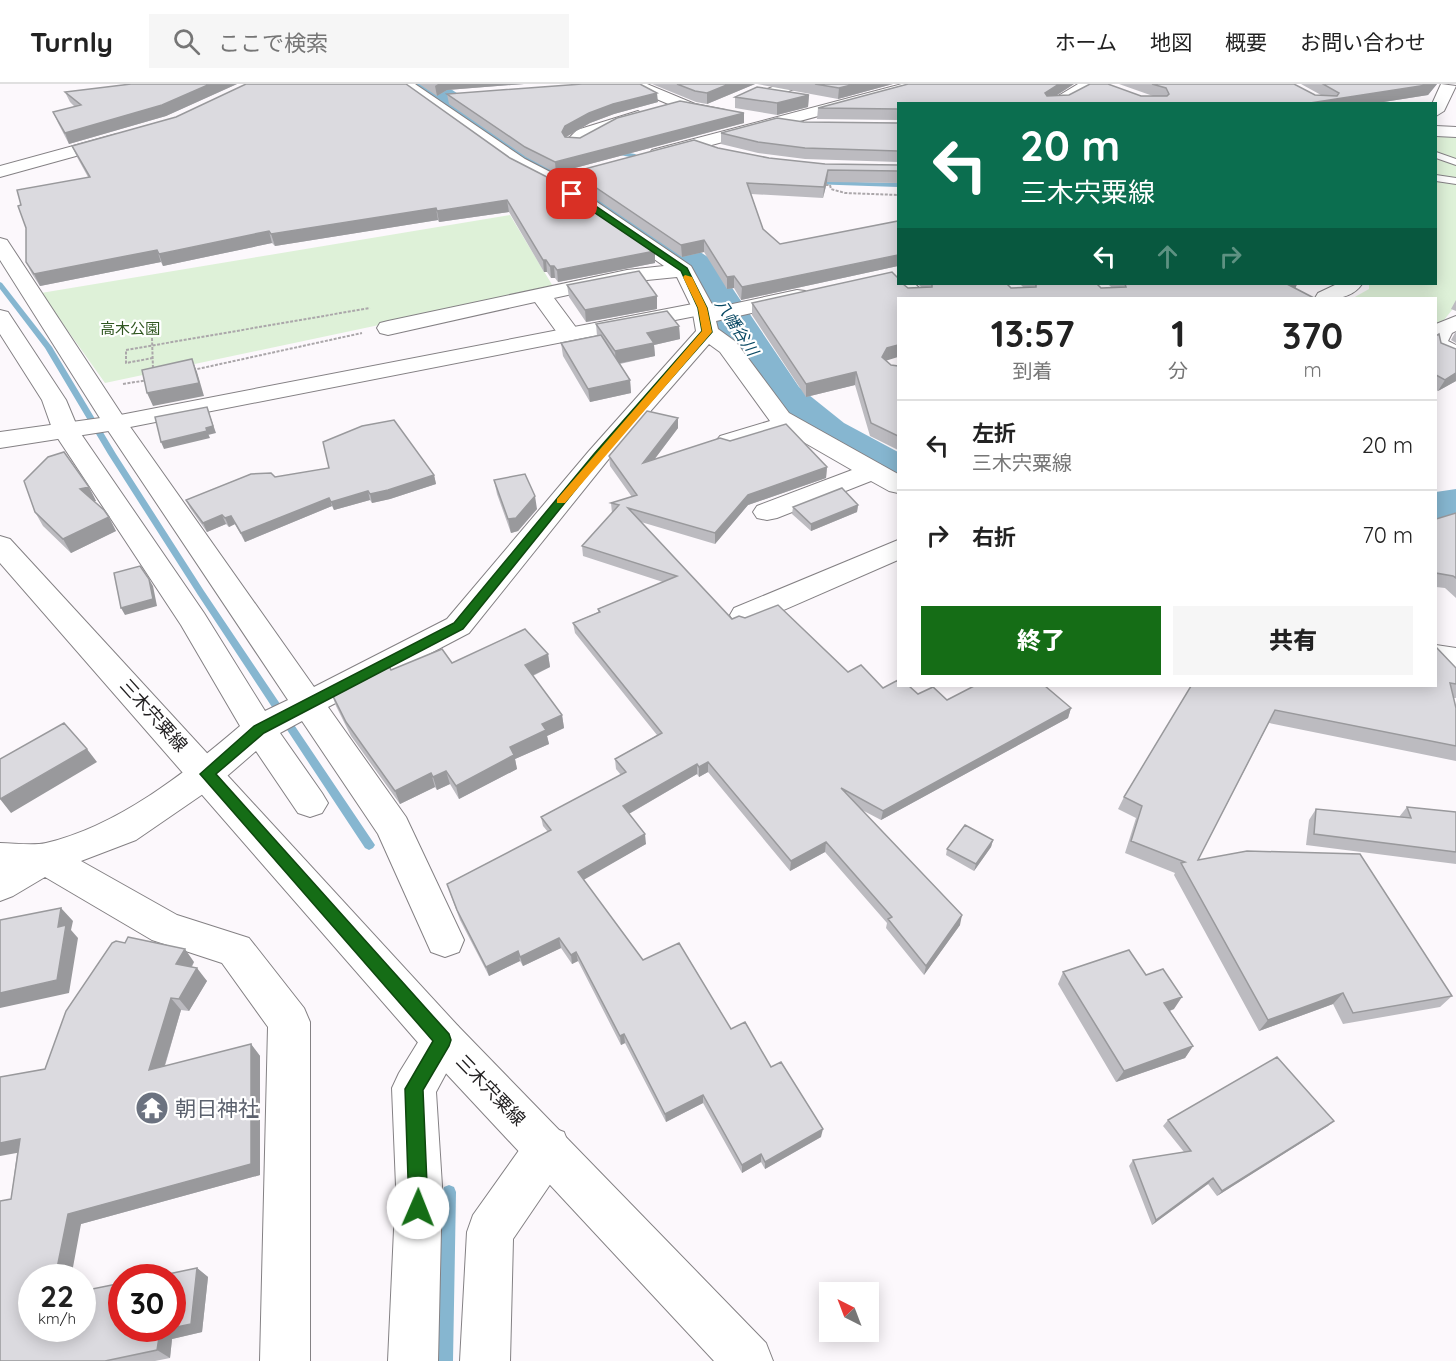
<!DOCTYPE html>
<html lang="ja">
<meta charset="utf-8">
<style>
body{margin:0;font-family:Quicksand,"Noto Sans JP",sans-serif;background:#f6f6f6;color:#222;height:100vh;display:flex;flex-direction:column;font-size:22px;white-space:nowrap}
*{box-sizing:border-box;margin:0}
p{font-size:20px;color:#767676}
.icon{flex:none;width:33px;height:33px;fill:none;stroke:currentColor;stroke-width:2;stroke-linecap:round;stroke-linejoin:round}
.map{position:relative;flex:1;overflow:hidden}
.side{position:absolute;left:897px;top:213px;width:540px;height:390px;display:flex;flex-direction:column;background:#fff;border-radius:0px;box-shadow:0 3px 15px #0003}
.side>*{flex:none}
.hud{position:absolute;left:897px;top:18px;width:540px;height:183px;border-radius:0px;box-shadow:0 3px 15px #0003;background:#0b6e4f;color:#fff;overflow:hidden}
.needle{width:39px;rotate:318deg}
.buttons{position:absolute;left:819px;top:1198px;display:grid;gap:12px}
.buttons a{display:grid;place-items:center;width:60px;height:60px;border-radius:0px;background:#fff;box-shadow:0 3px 15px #0003;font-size:30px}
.speed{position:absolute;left:18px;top:1180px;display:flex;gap:12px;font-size:30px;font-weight:700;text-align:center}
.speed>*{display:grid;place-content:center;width:78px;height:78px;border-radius:50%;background:#fff;box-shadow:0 3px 15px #0003;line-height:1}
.speed small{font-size:15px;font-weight:400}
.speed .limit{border:9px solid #d22;background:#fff;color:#111}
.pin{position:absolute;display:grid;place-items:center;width:51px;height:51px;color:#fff;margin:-26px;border-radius:12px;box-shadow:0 3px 9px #0006}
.me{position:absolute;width:66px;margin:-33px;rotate:1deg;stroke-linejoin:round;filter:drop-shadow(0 0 4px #0008)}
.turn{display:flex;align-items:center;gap:21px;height:126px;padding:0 24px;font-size:27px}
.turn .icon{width:78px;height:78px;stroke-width:2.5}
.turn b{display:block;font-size:42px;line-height:51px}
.lanes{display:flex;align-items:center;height:57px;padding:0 24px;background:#0003;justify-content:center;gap:30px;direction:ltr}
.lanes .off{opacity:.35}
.eta{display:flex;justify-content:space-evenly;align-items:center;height:102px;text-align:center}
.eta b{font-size:36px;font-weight:800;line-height:42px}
.cta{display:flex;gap:12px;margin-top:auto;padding:12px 24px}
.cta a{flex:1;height:69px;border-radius:0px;background:#156d16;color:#fff;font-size:24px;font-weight:800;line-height:69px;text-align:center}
.cta a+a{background:#f6f6f6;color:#222}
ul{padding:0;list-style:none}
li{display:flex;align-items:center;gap:18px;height:90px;padding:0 24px;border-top:2px solid #e0e0e0}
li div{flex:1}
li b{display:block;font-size:22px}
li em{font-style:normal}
header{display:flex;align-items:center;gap:36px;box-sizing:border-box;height:84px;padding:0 30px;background:#fff;border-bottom:2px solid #e0e0e0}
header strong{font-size:28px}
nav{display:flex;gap:33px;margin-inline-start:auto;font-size:21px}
.search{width:420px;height:54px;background:#f6f6f6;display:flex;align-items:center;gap:15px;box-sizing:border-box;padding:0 21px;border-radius:0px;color:#767676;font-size:22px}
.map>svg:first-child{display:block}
.green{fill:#def1d8}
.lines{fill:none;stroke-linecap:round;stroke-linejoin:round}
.stream{fill:#86b6d0;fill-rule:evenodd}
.river{fill:#86b6d0;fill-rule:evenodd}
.lane-casing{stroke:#848184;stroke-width:2}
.street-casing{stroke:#848184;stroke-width:2}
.secondary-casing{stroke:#848184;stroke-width:2}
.primary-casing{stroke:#848184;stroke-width:2}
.path{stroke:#aba7aa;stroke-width:2;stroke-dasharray:3 1.5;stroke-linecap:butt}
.lane{fill:#fff;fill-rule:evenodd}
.street{fill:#fff;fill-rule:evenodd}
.secondary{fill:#fff;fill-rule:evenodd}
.primary{fill:#fff;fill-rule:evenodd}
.wall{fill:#bcbbc0}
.shaded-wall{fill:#99999c}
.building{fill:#dbdadf;stroke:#99999c;stroke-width:1.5}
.route{fill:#156d16;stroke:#0e470e;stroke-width:1.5}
.slow{fill:#f59e0b}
.labels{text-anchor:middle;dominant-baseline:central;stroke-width:4.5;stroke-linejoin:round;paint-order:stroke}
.far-park-label{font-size:15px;fill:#305621;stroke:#fff}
.far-water-label{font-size:16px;font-style:italic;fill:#084863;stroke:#fff}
.street-label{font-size:18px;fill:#222021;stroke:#fff}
.near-worship-label{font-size:21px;fill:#5b616d;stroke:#fff;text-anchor:start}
</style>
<header>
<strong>Turnly</strong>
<div class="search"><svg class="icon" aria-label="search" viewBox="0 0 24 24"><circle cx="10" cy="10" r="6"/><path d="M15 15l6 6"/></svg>ここで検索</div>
<nav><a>ホーム</a><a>地図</a><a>概要</a><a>お問い合わせ</a></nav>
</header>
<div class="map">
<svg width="1456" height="1277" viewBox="0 0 1456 1277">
<rect width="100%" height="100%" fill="#fcf8fc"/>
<!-- green -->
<path class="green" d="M1436,51L1456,52V221L1436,246V214H1353L1369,205V200H1436Z
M510,131L554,204L105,299L41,209Z"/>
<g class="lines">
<!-- stream -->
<path class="stream" d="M612,66L635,70L638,72L635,74L610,69L609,68Z
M812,97L898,99V103L810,100V98Z
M0,198L2,199L52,263L116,370L204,507L373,758L375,761L373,764L369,766L365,764L198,511L108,370L45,264L0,205Z
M449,1101L454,1103L456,1108L453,1277H437L442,1108L444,1103Z"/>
<!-- river -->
<path class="river" d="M408,0H443L714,177L799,303L844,339L898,368V403L880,399L810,359L765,323L685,194L412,6Z
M1456,405V437L1436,440V408Z"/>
<defs>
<path id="lane" d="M1436,68L1456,75V81L1436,74Z
M1436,91L1456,94V100L1436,97Z"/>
<path id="street" d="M397,0H415L525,75L560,93L691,182L714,224L797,206L805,207L808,212L805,217L716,237L718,245L736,258L789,329L898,390V409L889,407L871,397L777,434L767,436L757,434L753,428L757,422L852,386L786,348L729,365L720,362L716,357L720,352L770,337L720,268L709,260L607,377L469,549L328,623L406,733L464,856L459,868L445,873L431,868L378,750L302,637L280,649L322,709L328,719L322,729L310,733L298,729L256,667L219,699L136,756L81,777L177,831L249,854L304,924L310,938V1277H260L268,943L222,879L152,856L45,793L13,812L0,817V759C14,759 32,762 46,759C118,742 185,689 240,642L181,541L53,347L42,316L0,250V226L8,228L66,316L79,347L204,529L265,627L288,616L103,339L0,176V154L7,156L126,337L314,603L447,535L589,367L696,247L692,224L677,193L627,198L554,214L580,249L577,254L569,256L561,254L535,218L388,251L380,249L377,244L380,239L388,237L627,186L664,182L548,101L513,83Z
M625,0H647L695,20L725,26L727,29L719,34L685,27L628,3Z
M780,0H802L799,3L771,14L763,9L765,6Z
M902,0H928L925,3L664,74H652L649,70L652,66Z
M1078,0H1098L1066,20H1045Z
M1441,0L1456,2L1444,27L1436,32V20H1432Z
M638,27L646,32L644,35L589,54L580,62H568L565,58L577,46Z
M117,50L123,51L126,55L123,59L0,93V82Z
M898,195V200H915L929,214H906L893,200Z
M1337,200H1362C1352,215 1332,216 1315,214L1318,209Z
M1456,232V247L1452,249L1448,257L1456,261V277L1436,268V240Z
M898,456V476L756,538L745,541L734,538L730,531L734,524Z
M1436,561L1456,564V586L1436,583Z
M443,936L458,942L464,956L436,1008L442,1102L438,1277H388L396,1102L392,1004L399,989L428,942Z
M548,1042L564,1048L570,1064L564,1080L513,1155L510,1277H460L467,1148L473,1131L532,1048Z"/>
<path id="secondary" d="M1436,42L1456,43V53L1436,52Z
M703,218L711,219L714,224L711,229L115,346L0,364V348L115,332Z"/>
<path id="primary" d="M0,452L10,455L458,942L766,1259L773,1277H714L428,970L0,479Z"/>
</defs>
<!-- lane casing -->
<use href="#lane" class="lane-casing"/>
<!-- street casing -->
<use href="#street" class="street-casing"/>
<!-- secondary casing -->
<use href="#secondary" class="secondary-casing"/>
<!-- primary casing -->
<use href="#primary" class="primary-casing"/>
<!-- path -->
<path class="path" d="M821,101H830L831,105L845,109L898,111
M152,254L153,286
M153,274L126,279V266L370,224
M193,286L362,249
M123,300L148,296"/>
<!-- lane -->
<use href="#lane" class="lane"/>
<!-- street -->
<use href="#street" class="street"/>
<!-- secondary -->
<use href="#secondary" class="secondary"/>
<!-- primary -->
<use href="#primary" class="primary"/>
</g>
<!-- wall -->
<path class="wall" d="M131,0H237L166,32L69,60L58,39L53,28L75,23L70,18L65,8Z
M246,0L655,179L558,198L555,194H551L547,188H544L509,128L439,138L438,136L275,162L272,159L163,182L161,178L40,202L32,190L26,178V144L21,121L88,93L77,73L72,62L176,33Z
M419,0H524L447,6L437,12Z
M652,0H755L707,20L696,18Z
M757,0H893L838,15Z
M908,0H1074L1056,12H1153L1119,0H1294L1315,11H1321L1301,0H1437L1428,11L1371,20H898V38V36L817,35L818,24Z
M447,10L658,18L614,30L590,39L566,53L580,54L744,29V39L556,89L526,73L449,20Z
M809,11L808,23L777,31L735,24V13Z
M804,38L898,39V78L805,75L758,69L721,60V49Z
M718,64L769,74L825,80L898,81V99L827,98L823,114L751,110L763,145L780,160L898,137V182L741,216L734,204L727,205L704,168L682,173L574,100L573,88Z
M918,200H1007L1011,204H1024L1020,200H1097L1101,204H1112L1108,200H1297L1295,205L898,214L886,277L891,281L898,282V366L870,352L855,301L806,313L752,231V219L908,204H922Z
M567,201L657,212V225L586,238L569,213Z
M1456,216V227L1451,225Z
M596,240L679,242L680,255L654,261L655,272L620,280L630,296L631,309L590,318L563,272L561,259L597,252Z
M1456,247V259L1451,256Z
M1436,252L1441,259L1456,265V297L1438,307L1436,306Z
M678,334V344L654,376L827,383L826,394L748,421L715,460L641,438L732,535L883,604L918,610L947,616L1071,624L1068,634L881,736L862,726L960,841L924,891L886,844L887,839L825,768L790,787L708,688L699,693L697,690L629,730L646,760L583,795L643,876L731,945L771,983L821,1053L765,1085L761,1078L742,1089L703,1019L666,1038L625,959L621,961L578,877L572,880L561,864L523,882L520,877L489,892L460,836L450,809L548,748L543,742L541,733L621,691L616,685L615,675L657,651L575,549L573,539L598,528V525L663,498L583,472L582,462L612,429L611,419L632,413L610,382L609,372Z
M434,391L436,400L390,415L372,419L370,416L334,426L332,422L245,458L235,440L229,443L226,440L207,448L190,424L186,416L275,393Z
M494,396L537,425L518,447L511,449L497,410Z
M89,403L96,417H94L116,447L71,469L43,442L35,428Z
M858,421L857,428L811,447L792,430L793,423Z
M1456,429V514L1445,504L1436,503V435Z
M548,570L550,583L533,592L562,631L564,644L547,652L549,660L515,675L517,685L459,715L450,700L437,706L435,703L400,720L351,652L336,622L331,608L391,586Z
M1456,584V614H1453L1456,624V677L1269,639L1198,776L1452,912L1440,923L1343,940L1333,920L1259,947L1174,791L1175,789L1125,769L1136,734L1118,725L1124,713L1191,602Z
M1407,723L1456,728V780L1306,761L1309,736L1316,725L1399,733Z
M993,756L991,763L974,787L946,771L947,765Z
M194,878L192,883L207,897L189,927L181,926L165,982L251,960L260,972V1091L81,1140L32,1245L197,1184L208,1193L202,1248L172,1255L170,1274L155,1277H0L11,1115L17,1069L45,985Z
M1063,888L1146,891L1174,925L1170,927L1193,962L1185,974L1116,998L1058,900Z
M1168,1036L1328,1042L1217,1112L1208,1100L1152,1141L1129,1082L1133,1076L1184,1068L1163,1042Z"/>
<!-- shaded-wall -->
<path class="shaded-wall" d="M210,0H237L166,32L69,60L65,49Z
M438,0H524L447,6L437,12L435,2Z
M729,0H755L707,20V9Z
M855,0H893L838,15L839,4Z
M1059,0H1074L1043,20L1045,9Z
M1433,0H1437L1428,11L1371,20H1310V19Z
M657,9L658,18L614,30L590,39L566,53L563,58L562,48L565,42L589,29L613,20Z
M809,11L808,23L777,31V19Z
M744,29V39L556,89L555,78Z
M828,86L827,98L823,114L824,103Z
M507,116L509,128L439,138L437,127Z
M436,124L438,136L275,162L271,150Z
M269,147L272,159L163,182L159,170Z
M704,156V168L682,173L681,161Z
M157,166L161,178L40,202L34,190Z
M655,167V179L558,198L557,186Z
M898,171V182L741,216L742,203Z
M543,176H546L547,188H544Z
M550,182H554L555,194H551Z
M734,192V204L727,205V193Z
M1295,200H1297L1293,211L1289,201Z
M657,212V225L586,238L585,226Z
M679,242L680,255L654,261L655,272L616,280L615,267L647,249Z
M898,261V273L885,277L882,273L887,264Z
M192,275L197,288L204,312L153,322L147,309Z
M856,288L855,301L806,313V300Z
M1456,289V297L1438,307L1445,296Z
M630,296L631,309L590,318L588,305Z
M207,323L216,349L208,351L206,344Z
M678,334V344L644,389L643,379Z
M207,347L210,354L164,365L161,358Z
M827,383L826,394L748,421L715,460V449L748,411Z
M434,391L436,400L390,415L372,419L370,410Z
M89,403L96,417L88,419L80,405Z
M368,407L370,416L334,426L331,418Z
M535,412L537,425L518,447L511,449L508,435Z
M329,414L332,422L245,458L241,449Z
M858,421L857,428L811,447V440Z
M222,431L226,440L207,448L203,439Z
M231,432L235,440L229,443L225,434Z
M109,433L116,447L71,469L63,455Z
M149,495L153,502L157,522L125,531L121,524Z
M548,570L550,583L527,594L525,581Z
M1071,624L1068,634L881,736L883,727Z
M562,631L564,644L547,652L549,660L515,675L517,685L459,715L456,702L542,640Z
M87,665L97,678L11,729L0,715Z
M708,678V688L699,693V683Z
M697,680V690L625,732L623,722Z
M446,687L450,700L437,706L433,693Z
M431,689L435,703L400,720L395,707Z
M645,750L646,760L580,798L578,788Z
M993,756L991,763L974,787L976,780Z
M826,758L825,768L790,787L791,777Z
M61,824L73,837L71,846L78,854L69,909L0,924V909L58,843Z
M962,831L960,841L924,891L926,882Z
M559,854L561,864L523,882L520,873Z
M185,865L194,878L185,893L176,880Z
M518,867L520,877L489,892L486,883Z
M576,868L578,877L572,880L571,871Z
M197,884L207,897L189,927L179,915Z
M1343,909L1333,920L1259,947L1268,936Z
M1182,913L1174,925L1157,931L1164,919Z
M171,914L181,926L160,997L149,986Z
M624,950L625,959L621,961L620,952Z
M251,960L260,972V1091L81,1140L71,1194H55L68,1130Z
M1193,962L1185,974L1116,998L1124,987Z
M703,1011V1019L666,1038L665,1030Z
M1334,1037L1328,1042L1217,1112L1222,1107Z
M823,1045L821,1053L765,1085V1078Z
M20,1055L33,1066L0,1072V1059Z
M761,1070V1078L742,1089V1081Z
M1213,1094L1208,1100L1152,1141L1156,1136Z
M197,1184L208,1193L202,1248L172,1255L170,1274L157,1266L160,1247L172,1245Z"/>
<!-- building -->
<path class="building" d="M131,0H210L162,21L65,49L53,28L81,21L65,8Z
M246,0H406L510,74L545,92L655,167L557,186L554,182H550L546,176H543L507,116L437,127L436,124L271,150L269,147L159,170L157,166L34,190L26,178V144L18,122L21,121L17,106L90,93L72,62L176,33Z
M582,0H640L657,9L613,20L589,29L565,42L562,48L565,53L580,54L617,34L680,17L744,29L555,78L525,63L447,10Z
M677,0H729L707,9L695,7Z
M815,0H855L839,4Z
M908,0H1059L1045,9L1047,12L1069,11L1090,0H1108L1141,12H1167L1169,10L1166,4L1152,0H1294L1315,11L1337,12L1339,9L1323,0H1433L1310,19L1314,20H898V25L818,24Z
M757,3L809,11L777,19L735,13Z
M777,34L804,38L898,39V67L805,64L758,58L721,49Z
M694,56L718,64L769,74L825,80L898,81V87L828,86L824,103L747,99L763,145L780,160L898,137V171L742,203L734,192L727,193L704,156L681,161L573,88Z
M639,187L657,212L585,226L567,201Z
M892,188L898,194V200H903L908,204L932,203V200H1007L1011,204L1036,203V200H1097L1101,204L1126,203L1125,200H1295L1289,201L1314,214H898V261L887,264L882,273L891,281L898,282V352L871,339L856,288L806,300L752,219Z
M667,227L679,242L647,249L654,259L615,267L596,240Z
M1439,250L1441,259L1456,265V289L1445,296L1436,291V252Z
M601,251L630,296L588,305L561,259Z
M192,275L199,299L147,309L142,286Z
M207,323L213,342L206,344L207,347L161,358L155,333Z
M647,327L678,334L643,379L720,354L730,357L786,340L827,383L748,411L715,449L628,424L732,535L739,532L745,534L778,521L848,588L861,581L883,604L898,596V602H909L918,610L933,603L947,616L974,602H1045L1071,624L883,727L841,704L962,831L926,882L888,835L892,833L826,758L791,777L708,678L699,683L697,680L623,722L645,750L578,788L643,876L679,859L731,945L745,938L771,983L781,978L823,1045L765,1078L761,1070L742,1081L703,1011L665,1030L624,950L620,952L576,868L571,871L559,854L520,873L518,867L486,883L457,826L447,800L551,746L541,733L626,688L615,675L662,649L573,539L600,528L598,525L677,492L582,462L619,421L611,419L637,411L609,372Z
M394,336L434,391L388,406L370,410L368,407L331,418L329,414L241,449L231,432L225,434L222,431L203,439L186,416L251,390L271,389L275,393L329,384L323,358L362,342Z
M64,368L89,403L80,405L104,426L109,433L63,455L35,428L24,397L48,373Z
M525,390L535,412L516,434L508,435L494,396Z
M842,404L858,421L811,440L793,423Z
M1456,429V494L1453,492L1436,489V435Z
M140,482L149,495L153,515L121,524L114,489Z
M525,545L548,570L525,581L562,631L542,640L546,646L510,663L514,671L456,702L446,687L433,693L431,689L395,707L346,638L331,608L389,582L391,586L442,565L452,579Z
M1436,563L1456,584V600L1450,599L1456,624V662L1275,626L1198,776L1247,767L1360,770L1452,912L1353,929L1343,909L1268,936L1181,779L1185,778L1131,757L1142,722L1124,713L1191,602H1436Z
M64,639L87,665L0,715V675Z
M1407,723L1456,728V768L1314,750L1316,725L1411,734Z
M965,741L993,756L976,780L947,765Z
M61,824L58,843L66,841L57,896L0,909V836Z
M128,853L185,865L176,880L197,884L179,915L171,914L149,986L251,960V1080L68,1130L55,1194H32V1245H82V1207L122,1199V1245H168L160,1247L157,1266L105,1277H0V1117L11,1115L20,1055L0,1059V993L45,985L66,927L112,859L116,857L125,859Z
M1129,866L1146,891L1163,885L1182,913L1164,919L1193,962L1124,987L1063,888Z
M1277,973L1334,1037L1222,1107L1213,1094L1156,1136L1133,1076L1191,1067L1168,1036Z
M197,1184L191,1240L172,1244V1194H149Z"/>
<!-- route -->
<path class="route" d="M570,108H575L687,184L707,224L712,248L601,374L463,545L264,649L216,690L449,950L451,956L449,962L423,1006L428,1124L425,1130L418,1133L411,1130L409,1124L405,1005L433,957L200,690L254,642L454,539L594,370L702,247L698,224L681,187L570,112Z"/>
<!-- slow -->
<path class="slow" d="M685,191L692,193L707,224L712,248L565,419H557V415L702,247L698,224L683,193Z"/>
<!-- icons -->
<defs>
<symbol id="temple-disc" viewBox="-11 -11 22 22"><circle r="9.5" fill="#6b7280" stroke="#fff"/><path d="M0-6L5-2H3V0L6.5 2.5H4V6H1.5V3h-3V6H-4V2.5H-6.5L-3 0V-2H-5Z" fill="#fff"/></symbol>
</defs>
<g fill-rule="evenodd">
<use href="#temple-disc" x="133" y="1005" width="38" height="38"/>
</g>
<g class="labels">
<!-- far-park labels -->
<g class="far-park-label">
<text x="130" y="244">高木公園</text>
</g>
<!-- far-water labels -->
<g class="far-water-label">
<text transform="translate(737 243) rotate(57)">八幡谷川</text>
</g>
<!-- street labels -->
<g class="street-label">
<text transform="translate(154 631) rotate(48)">三木宍粟線</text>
<text transform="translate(491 1006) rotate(46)">三木宍粟線</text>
</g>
<!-- near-worship labels -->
<g class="near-worship-label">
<text x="175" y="1024">朝日神社</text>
</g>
</g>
</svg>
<div class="buttons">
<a><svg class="needle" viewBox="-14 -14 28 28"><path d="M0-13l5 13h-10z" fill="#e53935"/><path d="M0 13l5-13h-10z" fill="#767676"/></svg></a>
</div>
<div class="speed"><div>22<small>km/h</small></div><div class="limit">30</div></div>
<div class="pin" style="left:572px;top:110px;background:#d93025"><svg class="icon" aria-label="arrive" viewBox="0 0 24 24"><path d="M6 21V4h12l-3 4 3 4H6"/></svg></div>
<svg class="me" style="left:418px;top:1124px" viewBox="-20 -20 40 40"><circle r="19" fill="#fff"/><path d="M0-13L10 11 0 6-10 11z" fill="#156d16"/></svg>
<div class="hud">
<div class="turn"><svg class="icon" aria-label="left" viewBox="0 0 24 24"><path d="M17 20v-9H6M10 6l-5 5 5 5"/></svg><div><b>20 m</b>三木宍粟線</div></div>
<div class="lanes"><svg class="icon" aria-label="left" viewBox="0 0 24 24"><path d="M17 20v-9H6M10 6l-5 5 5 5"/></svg><svg class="icon off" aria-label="ahead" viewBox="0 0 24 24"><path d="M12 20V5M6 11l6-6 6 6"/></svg><svg class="icon off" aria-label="right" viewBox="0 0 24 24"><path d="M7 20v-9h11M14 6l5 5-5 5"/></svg></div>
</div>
<section class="side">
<div class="eta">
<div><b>13:57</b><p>到着</p></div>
<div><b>1</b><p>分</p></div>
<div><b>370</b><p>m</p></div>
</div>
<ul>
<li><svg class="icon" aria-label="left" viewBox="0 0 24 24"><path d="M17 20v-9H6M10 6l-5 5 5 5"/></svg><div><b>左折</b><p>三木宍粟線</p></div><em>20 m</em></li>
<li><svg class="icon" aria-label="right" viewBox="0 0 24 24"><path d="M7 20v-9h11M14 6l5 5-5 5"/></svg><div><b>右折</b></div><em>70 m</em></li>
</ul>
<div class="cta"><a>終了</a><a>共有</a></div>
</section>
</div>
